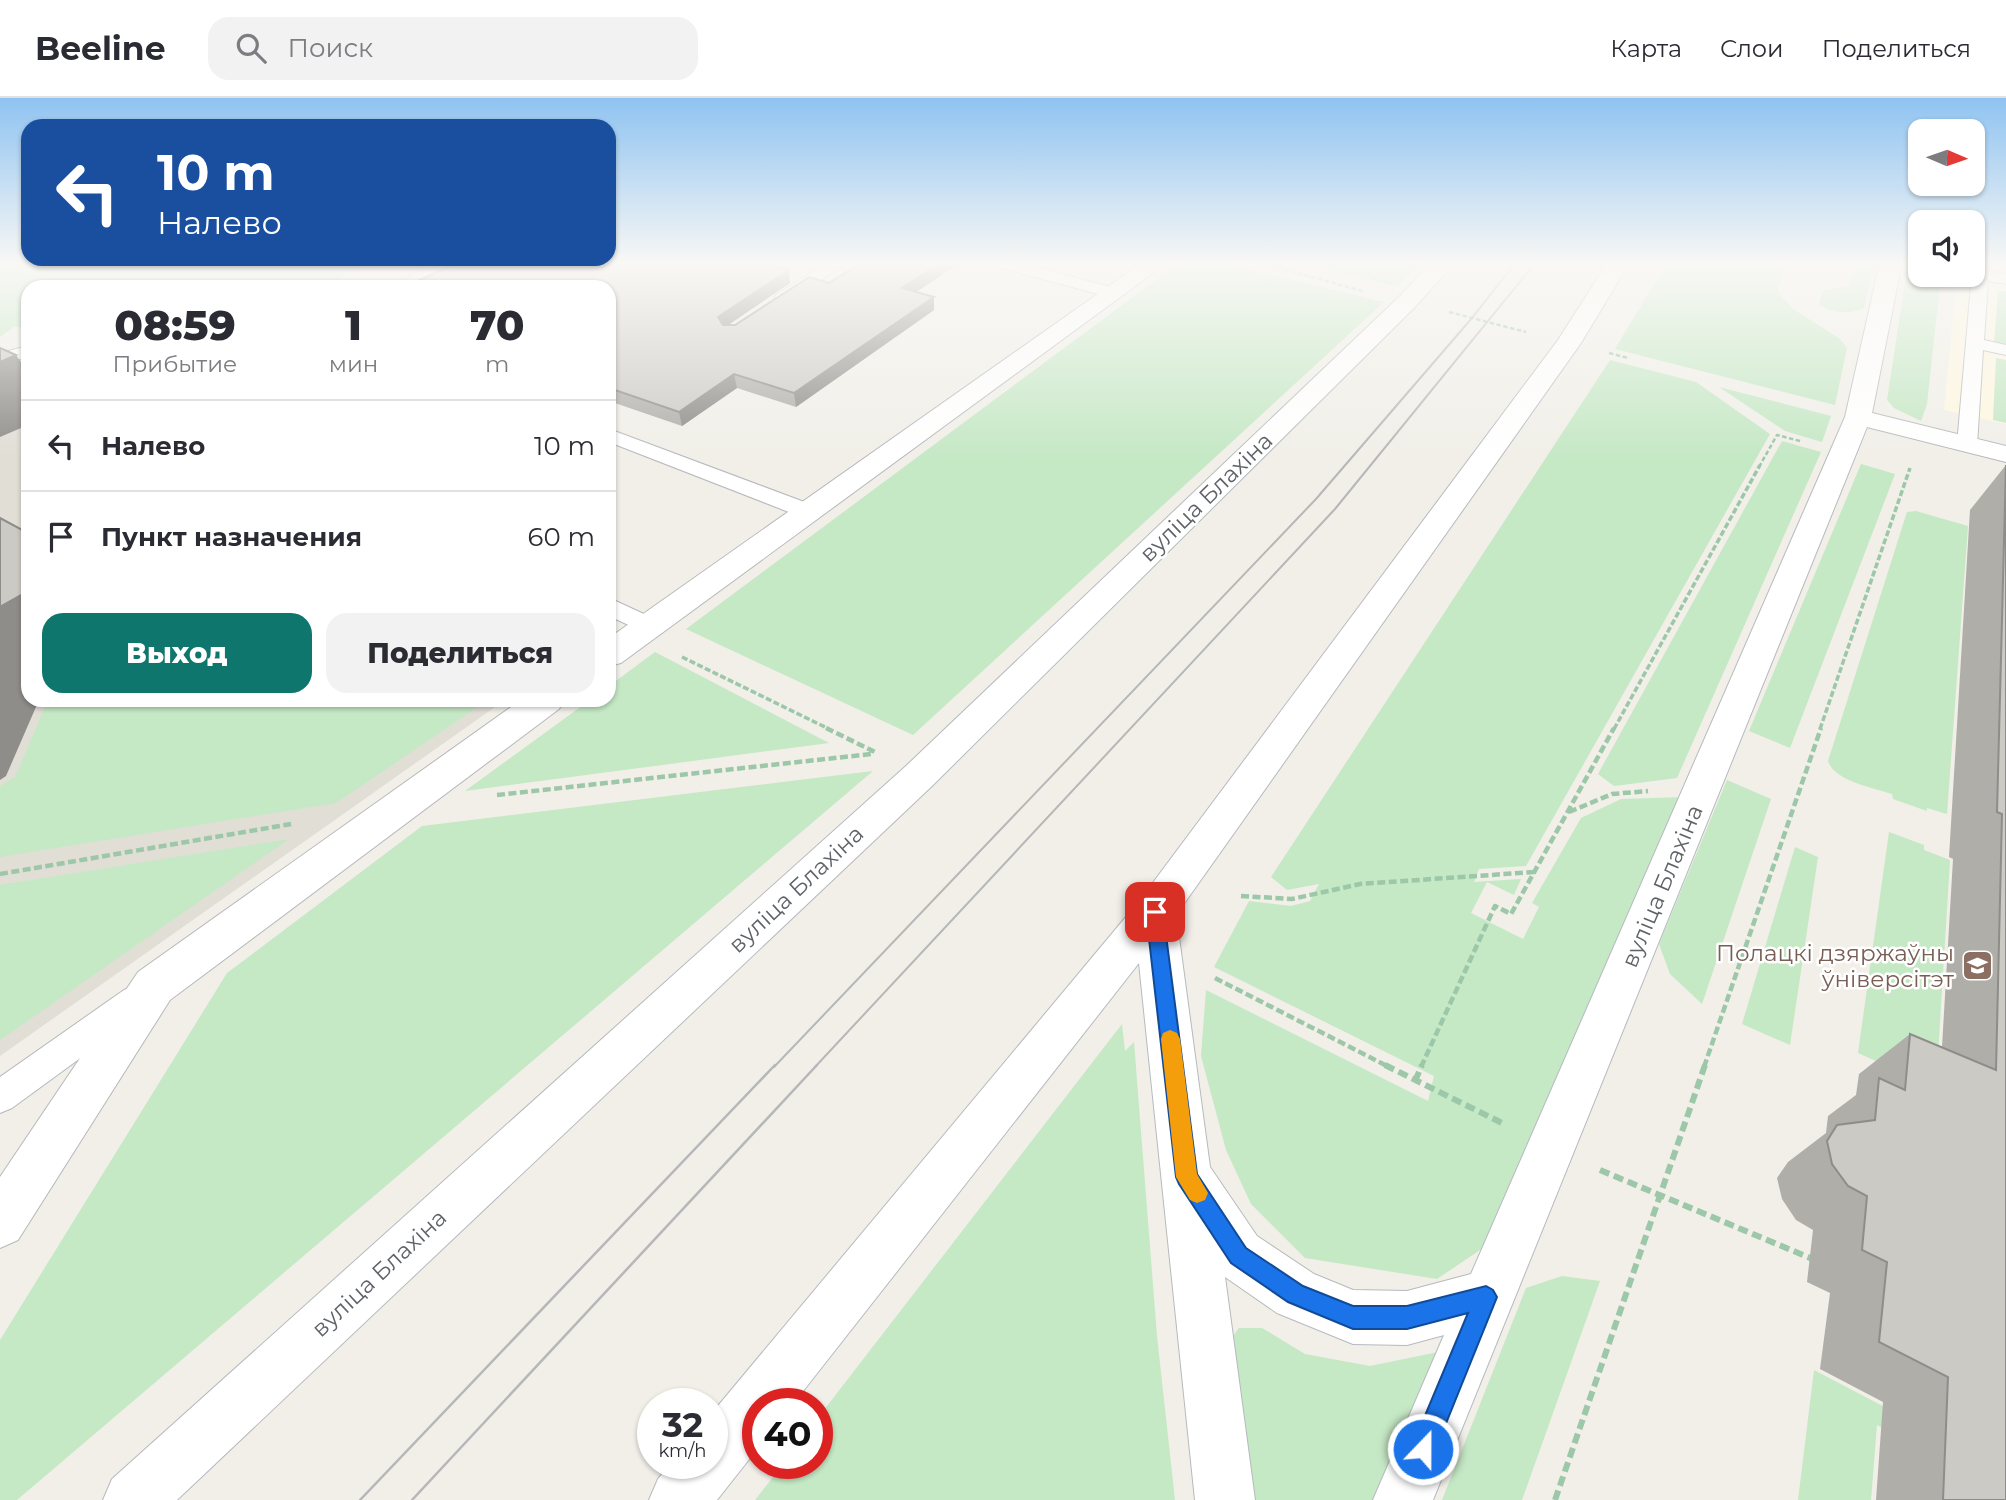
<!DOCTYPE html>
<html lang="ru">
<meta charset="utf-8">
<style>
body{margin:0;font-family:Montserrat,sans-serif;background:#f2f2f3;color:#2b2b33;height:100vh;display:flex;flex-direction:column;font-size:26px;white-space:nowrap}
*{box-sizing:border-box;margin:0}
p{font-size:23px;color:#7c7c81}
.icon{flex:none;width:38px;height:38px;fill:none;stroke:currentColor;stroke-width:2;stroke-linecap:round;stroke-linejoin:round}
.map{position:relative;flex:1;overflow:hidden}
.sheet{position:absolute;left:21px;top:182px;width:595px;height:427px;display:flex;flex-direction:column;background:#fff;border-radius:21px;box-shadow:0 2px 5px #0004}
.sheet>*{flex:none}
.banner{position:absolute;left:21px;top:21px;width:595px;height:147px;border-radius:21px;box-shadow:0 2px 5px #0004;background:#1a4fa0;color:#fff;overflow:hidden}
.needle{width:46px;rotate:92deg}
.controls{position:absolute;left:1908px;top:21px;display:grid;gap:14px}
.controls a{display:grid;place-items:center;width:77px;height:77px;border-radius:14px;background:#fff;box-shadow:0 2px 5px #0004;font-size:35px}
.speed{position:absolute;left:637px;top:1290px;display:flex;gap:14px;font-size:35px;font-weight:700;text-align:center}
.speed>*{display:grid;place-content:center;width:91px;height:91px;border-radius:50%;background:#fff;box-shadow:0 2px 5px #0004;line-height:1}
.speed small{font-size:18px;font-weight:400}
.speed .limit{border:10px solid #d22;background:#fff;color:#111}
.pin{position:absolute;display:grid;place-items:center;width:60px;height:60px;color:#fff;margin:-30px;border-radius:14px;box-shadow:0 4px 10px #0006}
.me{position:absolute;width:77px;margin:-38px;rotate:22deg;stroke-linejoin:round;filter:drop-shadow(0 0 5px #0008)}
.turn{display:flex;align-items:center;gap:24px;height:147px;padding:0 21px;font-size:32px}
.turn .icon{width:91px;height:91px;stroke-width:2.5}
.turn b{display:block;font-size:49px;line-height:60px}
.eta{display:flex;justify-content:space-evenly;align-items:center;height:119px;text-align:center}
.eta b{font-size:42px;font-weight:800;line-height:49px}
.button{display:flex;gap:14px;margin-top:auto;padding:14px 21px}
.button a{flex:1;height:80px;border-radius:21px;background:#0f766e;color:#fff;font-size:28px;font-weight:800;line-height:80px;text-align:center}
.button a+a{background:#f2f2f3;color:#2b2b33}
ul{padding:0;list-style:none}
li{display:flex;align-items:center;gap:21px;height:91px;padding:0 21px;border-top:2px solid #e1e1e2}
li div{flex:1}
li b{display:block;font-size:26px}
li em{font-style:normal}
header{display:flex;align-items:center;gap:42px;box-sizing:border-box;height:98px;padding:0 35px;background:#fff;border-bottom:2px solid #e1e1e2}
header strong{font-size:33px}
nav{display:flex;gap:38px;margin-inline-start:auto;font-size:24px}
.search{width:490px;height:63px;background:#f2f2f3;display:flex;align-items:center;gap:18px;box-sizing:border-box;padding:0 24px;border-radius:21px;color:#7c7c81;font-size:26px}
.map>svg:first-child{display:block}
.commercial{fill:#fef7e0}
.education{fill:#e1ded6}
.green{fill:#c5e8c5}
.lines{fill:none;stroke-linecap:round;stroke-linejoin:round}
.lane-casing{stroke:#b5b8bc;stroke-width:2}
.street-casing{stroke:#b5b8bc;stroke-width:2}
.secondary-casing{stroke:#b6babf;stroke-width:2}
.path-far3{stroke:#9cc7a9;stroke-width:2.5;stroke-dasharray:4.5 2.5;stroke-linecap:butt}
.path-far2{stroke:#9cc7a9;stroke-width:3.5;stroke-dasharray:6 2.5;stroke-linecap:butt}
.path-far1{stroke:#9cc7a9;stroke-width:4.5;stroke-dasharray:8 3.5;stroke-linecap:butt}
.path{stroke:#9cc7a9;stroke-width:6;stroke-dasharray:10 5;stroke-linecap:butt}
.lane{fill:#fff;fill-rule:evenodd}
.street{fill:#fff;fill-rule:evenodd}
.secondary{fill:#fff;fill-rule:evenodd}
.tram-far1{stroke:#b6b7b8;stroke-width:2}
.tram{stroke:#b6b7b8;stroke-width:2.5}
.wall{fill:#afaea9}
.shaded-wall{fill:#8f8d8a}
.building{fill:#cccac5;stroke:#8f8d8a;stroke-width:2}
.route{fill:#1a73e8;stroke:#114b97;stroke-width:2}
.slow{fill:#f59e0b}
.labels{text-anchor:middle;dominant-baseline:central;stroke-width:5;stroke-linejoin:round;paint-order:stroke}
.street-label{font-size:23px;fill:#5f6368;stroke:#fff}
.education-label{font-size:23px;fill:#785e54;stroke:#fff;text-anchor:end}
</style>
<header>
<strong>Beeline</strong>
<div class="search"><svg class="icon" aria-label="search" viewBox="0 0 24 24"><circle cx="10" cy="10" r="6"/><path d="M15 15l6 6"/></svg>Поиск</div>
<nav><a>Карта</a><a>Слои</a><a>Поделиться</a></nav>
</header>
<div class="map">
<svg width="2006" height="1402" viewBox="0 0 2006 1402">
<rect width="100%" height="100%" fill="#f1efe8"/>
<!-- commercial -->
<path class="commercial" d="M1972,164H2006V326L1944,312L1957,177H1972Z"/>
<!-- education -->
<path class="education" d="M28,262V602H505L0,958V265Z"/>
<!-- green -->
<path class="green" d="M0,164H408L399,168L356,166L330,189H28V229H14L0,239Z
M1180,164H1218L1384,204L913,637L686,531Z
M1297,164H1419L1398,189Z
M1667,164H1789L1777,193L1793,211L1840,241L1847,250L1835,307L1615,251Z
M1855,164H1874L1864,210C1848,217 1834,215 1819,207L1823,192L1849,188Z
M1908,164H1920V177H1941L1927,306L1921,323L1894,310L1887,302Z
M2006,193V248L1994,246L1998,194Z
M1996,260L2006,262V325L1993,322Z
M1610,262L1696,284L1770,336L1526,768L1479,771L1474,784L1521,781L1514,797L1487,784L1471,815L1523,841L1539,809L1532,805L1581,720L1621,701L1686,699L1571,975L1525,1051L1483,1150L1437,1181L1305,1160L1251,1106L1226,1052L1201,958L1206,892L1428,1003L1434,978L1214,869L1249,803L1291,808L1310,803L1319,786L1287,792L1271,779Z
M1719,289L1831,318L1822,344L1785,333Z
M1782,343L1821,354L1677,680L1614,688L1598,676Z
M1861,366L1895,376L1790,650L1749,633Z
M1916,413L1968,428L1947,716L1927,710V713L1893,701L1892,696C1874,690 1834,683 1828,663L1907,414Z
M655,554L829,645L465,693L590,602H609V588Z
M58,602H118L126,607L135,602H488L336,705L0,759V688L15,679L45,609Z
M873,673L17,1402H0V1242L227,875L422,728Z
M1727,682L1771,701L1702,906L1670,876L1659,846Z
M1889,734L1924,747V752L1950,762L1936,990L1858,955Z
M289,741L0,942V787Z
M1795,749L1818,759L1790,947L1742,926Z
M1122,926L1125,953L1134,944L1157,1238L1175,1402H755L784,1365H817V1321Z
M1562,1178L1600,1183L1522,1402H1442L1526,1190Z
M1239,1230H1262L1305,1256L1370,1268L1443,1253L1376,1402H1250L1227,1246Z
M1814,1272L1898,1316L1896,1337L1877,1327L1871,1402H1798Z"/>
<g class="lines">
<defs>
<path id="lane" d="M432,164H451L414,189H394Z
M828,164H847L788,205H776L774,201L776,197Z
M989,164H1015L1122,192L1124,196L1116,201L991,167Z
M1973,164H1989L1988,173L2006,176V186L1988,183L1984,242L2006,247V257L1983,252L1977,347L1974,351H1960L1957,347Z
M28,248V259L0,266V255Z
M609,331L815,408L818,413L815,418H799L609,344Z
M609,500L657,522L660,528L657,534L648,536L609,518Z
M135,888L146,892L151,902L146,912L12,1010L0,1015V979L124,892Z"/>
<path id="street" d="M1143,164H1168L621,565L609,568V540Z
M521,602H564L559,611L170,902L18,1142L0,1150V1079L138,874Z"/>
<path id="secondary" d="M1432,164H1455L1416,208L932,688L177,1402H103L112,1381L906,668L1400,198Z
M1608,164H1630L1581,245L1176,817L1210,1069L1257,1138L1314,1176L1353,1192L1407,1193L1471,1176L1845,319L1880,164H1902L1872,315L2006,348V364L1867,329L1433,1402H1373L1444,1237L1407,1247L1353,1246L1277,1215L1225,1179L1255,1402H1195L1139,865L793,1306H758V1350L717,1402H649L658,1381L671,1365H712V1315L1140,802L1558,242Z"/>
</defs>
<!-- lane casing -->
<use href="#lane" class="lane-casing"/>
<!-- street casing -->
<use href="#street" class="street-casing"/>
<!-- secondary casing -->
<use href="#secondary" class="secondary-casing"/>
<!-- path-far3 -->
<path class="path-far3" d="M1257,164L1363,193
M1356,164L1375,181
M1449,214L1526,234
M1609,255L1628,260
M1759,369L1777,337L1800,343"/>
<!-- path-far2 -->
<path class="path-far2" d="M682,559L829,631
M1614,631L1760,367
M1820,631L1910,370"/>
<!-- path-far1 -->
<path class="path-far1" d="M826,630L875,654
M497,697L871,656
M1569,714L1612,696L1648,693
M0,776L291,726
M1241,798L1292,801L1360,786L1534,774
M1215,880L1389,969
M1421,969L1495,808L1511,816L1614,630
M1704,969L1821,630"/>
<!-- path -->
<path class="path" d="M1385,967L1504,1026
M1415,983L1422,967
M1600,1072L1815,1162
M1555,1402L1705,967"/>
<!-- lane -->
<use href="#lane" class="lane"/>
<!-- street -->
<use href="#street" class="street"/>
<!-- secondary -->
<use href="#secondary" class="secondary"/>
<!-- tram-far1 -->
<path class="tram-far1" d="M774,969L1316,401L1472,220L1516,164
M815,969L1335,411L1536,164"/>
<!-- tram -->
<path class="tram" d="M360,1402L775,967
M412,1402L817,967"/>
</g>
<!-- wall -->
<path class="wall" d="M961,164L916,194L934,199V212L796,309L737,290L682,328L609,303V189H414L413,185L789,172L790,185L728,227H735L829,185Z
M2006,367V1402H1876L1883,1304L1820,1271L1830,1195L1807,1184L1813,1132L1796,1122L1782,1101L1777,1080L1788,1064L1826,1035L1828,1018L1856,997L1859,976L1910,936L1942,949L1953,761L1949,759L1970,412Z"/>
<!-- shaded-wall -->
<path class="shaded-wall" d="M941,164H961L903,203L902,190Z
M789,172L790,185L721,232L718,219Z
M934,199V212L796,309L794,295Z
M16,257L28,274V327L0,339V264Z
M734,276L737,290L682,328L679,314Z
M28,493V602H39L6,678L0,682V509Z"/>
<!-- building -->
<path class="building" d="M459,164H762L789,172L718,219L723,227H735L809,179L829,185L863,164H941L902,190L934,199L794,295L734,276L679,314L609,290V189H423L413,185Z
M0,250L16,257L0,264Z
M2006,367V1402H1943L1948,1279L1879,1244L1887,1164L1862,1152L1867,1098L1848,1088L1832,1066L1827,1043L1837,1027L1875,1022L1879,980L1905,992L1910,936L1996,972L2002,716L1997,714Z
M0,420L28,435V493L0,509Z"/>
<!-- sky -->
<linearGradient id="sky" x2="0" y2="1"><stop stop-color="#8fc3f1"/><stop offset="0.46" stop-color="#f9f8f5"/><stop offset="1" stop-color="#f9f8f5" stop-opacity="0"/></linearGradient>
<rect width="2006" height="360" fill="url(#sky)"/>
<!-- route -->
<path class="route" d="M1155,807L1161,809L1163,814L1197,1076L1246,1150L1303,1188L1353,1208H1407L1486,1188L1493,1192L1497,1199L1432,1360L1423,1363L1415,1360L1411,1351L1468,1215L1407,1231H1353L1288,1204L1231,1165L1179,1086L1176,1079L1146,814L1149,809Z"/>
<!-- slow -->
<path class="slow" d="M1170,932L1177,935L1180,941L1197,1076L1208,1095L1205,1102L1197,1105L1190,1102L1176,1079L1161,941L1163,935Z"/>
<!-- icons -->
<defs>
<symbol id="university-square" viewBox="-11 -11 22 22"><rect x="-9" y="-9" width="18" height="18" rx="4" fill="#8d6e63" stroke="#fff"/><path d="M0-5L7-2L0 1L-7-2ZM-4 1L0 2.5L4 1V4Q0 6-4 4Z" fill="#fff"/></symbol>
</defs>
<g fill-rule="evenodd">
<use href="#university-square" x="1960" y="850" width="35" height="35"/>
</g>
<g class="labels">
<!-- street labels -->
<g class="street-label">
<text transform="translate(1206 399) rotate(-44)">вуліца Блахіна</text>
<text transform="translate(1662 788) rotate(-67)">вуліца Блахіна</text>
<text transform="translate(796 791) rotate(-43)">вуліца Блахіна</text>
<text transform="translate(379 1175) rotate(-43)">вуліца Блахіна</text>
</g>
<!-- education labels -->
<g class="education-label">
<text x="1954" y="855">Полацкі дзяржаўны<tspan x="1954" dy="26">ўніверсітэт</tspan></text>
</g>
</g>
</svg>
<div class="controls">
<a><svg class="needle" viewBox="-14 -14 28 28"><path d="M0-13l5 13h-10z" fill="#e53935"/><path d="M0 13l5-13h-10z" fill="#7c7c81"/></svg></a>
<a><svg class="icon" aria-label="sound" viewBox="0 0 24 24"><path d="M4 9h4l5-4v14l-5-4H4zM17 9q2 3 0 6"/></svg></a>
</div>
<div class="speed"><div>32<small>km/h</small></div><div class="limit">40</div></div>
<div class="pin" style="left:1155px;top:814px;background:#d93025"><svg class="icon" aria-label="arrive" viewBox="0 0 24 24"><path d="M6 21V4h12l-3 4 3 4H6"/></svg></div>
<svg class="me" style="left:1423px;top:1351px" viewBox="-20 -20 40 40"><circle r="17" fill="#1a73e8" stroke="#fff" stroke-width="3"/><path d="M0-11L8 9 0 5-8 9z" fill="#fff"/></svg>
<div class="banner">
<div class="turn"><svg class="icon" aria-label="left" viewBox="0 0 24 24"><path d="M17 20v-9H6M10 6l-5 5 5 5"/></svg><div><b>10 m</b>Налево</div></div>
</div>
<section class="sheet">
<div class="eta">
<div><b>08:59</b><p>Прибытие</p></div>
<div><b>1</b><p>мин</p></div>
<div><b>70</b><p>m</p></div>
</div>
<ul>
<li><svg class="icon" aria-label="left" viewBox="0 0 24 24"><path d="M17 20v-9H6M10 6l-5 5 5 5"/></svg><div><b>Налево</b></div><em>10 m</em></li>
<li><svg class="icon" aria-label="arrive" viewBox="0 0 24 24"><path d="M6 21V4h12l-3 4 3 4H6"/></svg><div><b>Пункт назначения</b></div><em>60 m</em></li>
</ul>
<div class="button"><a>Выход</a><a>Поделиться</a></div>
</section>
</div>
